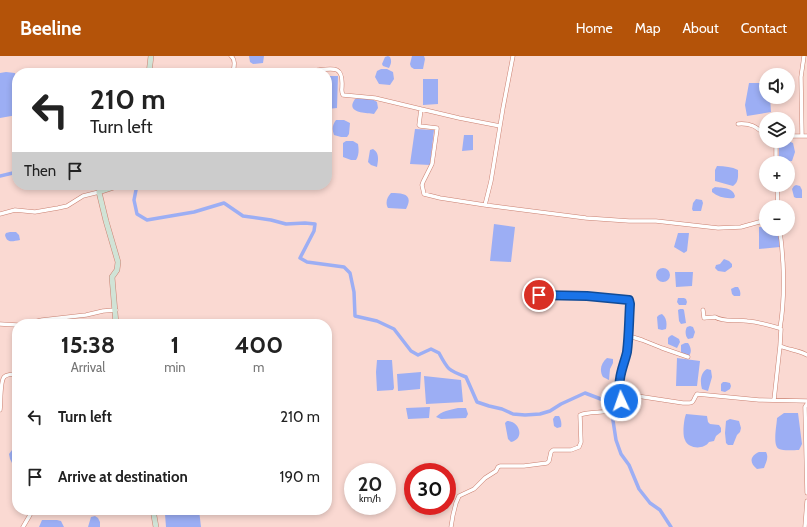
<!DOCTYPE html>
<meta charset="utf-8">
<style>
body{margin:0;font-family:Cabin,sans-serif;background:#f6f6f6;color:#222;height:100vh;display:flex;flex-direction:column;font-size:15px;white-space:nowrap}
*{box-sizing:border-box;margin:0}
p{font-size:13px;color:#767676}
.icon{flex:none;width:22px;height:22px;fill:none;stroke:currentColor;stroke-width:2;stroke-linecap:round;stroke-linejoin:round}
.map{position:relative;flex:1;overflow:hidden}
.sheet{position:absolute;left:12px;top:263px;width:320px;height:196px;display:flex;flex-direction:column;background:#fff;border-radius:16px;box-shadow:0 2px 6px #0003}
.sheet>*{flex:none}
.top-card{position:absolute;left:12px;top:12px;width:320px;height:122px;border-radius:16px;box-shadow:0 2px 6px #0003;background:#fff;color:#222;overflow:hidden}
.controls{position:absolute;left:759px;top:12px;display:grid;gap:8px}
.controls a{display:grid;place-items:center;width:36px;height:36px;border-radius:50%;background:#fff;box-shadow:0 2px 6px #0003;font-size:20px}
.speed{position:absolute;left:344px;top:407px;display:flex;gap:8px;font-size:20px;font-weight:700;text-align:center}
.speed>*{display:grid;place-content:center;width:52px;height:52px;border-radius:50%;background:#fff;box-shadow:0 2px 6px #0003;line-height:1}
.speed small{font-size:10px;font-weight:400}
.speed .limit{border:6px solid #d22;background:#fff;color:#111}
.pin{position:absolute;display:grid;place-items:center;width:34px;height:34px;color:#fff;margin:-17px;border:2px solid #fff;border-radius:50%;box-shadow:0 1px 4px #0007}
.me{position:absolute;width:44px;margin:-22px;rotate:357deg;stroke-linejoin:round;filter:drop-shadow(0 0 3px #0008)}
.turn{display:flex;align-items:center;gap:14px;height:84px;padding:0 12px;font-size:18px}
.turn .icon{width:52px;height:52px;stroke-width:2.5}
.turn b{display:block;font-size:28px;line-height:34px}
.then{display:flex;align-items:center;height:38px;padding:0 12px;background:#0003;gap:8px;font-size:15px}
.eta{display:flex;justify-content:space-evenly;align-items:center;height:68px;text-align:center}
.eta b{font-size:24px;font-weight:700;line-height:28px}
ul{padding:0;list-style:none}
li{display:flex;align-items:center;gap:12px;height:60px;padding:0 12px}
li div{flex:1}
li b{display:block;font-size:15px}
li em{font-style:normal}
header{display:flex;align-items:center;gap:24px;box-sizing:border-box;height:56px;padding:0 20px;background:#b45309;color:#fff}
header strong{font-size:19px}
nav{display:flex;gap:22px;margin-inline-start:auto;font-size:14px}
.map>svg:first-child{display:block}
.water{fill:#9caef4}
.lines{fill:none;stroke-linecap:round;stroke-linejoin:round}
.canal{stroke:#9caef4;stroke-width:3.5}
.street-casing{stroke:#ca8171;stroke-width:4.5}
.secondary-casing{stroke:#ca8171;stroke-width:6}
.street{stroke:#fff;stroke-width:3.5}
.secondary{stroke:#d0e3d6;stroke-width:5}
.route-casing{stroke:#114b97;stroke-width:10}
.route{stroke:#1a73e8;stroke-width:7}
</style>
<header>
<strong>Beeline</strong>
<nav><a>Home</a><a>Map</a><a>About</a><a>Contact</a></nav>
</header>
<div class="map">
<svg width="807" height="471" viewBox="0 0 807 471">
<rect width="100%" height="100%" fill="#fad9d2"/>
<!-- water -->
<path class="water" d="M249,0H264L263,7L253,8L250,6Z
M388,0L390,1C392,5 391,8 389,12L383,10L382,8L385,1Z
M412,0H424L425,3L423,13H414L411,11L410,8Z
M381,13H387L393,16L394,23L390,29L379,28L375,21L377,15Z
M6,16L15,17L17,29V59L0,62V17Z
M327,20H338L337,52L327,53Z
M423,23H438V48L423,49Z
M749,27H766V41H770L771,56L747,60L745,49Z
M362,41L372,43L377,46L378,52L374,58C365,57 345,57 355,43Z
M336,64H344L350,67L349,78L347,81H341L334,79C332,74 332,69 336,64Z
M415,73L434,74L430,109L410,108Z
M464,79H473V94L462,95Z
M346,85H353L358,88C359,94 359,99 356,104H351L343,101V87Z
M781,85H788L793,87L795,96L792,105L784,106L779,104V87Z
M373,93C380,97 378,105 377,111L371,109L368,106L370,94Z
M717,110C725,110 732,111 738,114C738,120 739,126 733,130L715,125V114Z
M796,129L800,130L802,134V142H796L794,141L792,133L794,130Z
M715,131C722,132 733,131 735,140L734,142C726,143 718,141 712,136V133Z
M391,137C403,137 414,138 406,153L388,152C385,147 387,141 391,137Z
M696,143L702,144L703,147L701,155H693L692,153L693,147Z
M494,168L515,171L511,206L490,205Z
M759,171H766V173H778L780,191L759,193Z
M10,176H16L19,179L20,184C13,185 7,188 5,179L6,177Z
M678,177H689L687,195L684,197L674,191Z
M724,203L729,205L732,208V211L725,216L718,215L715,212L716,209L720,208Z
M656 219a7 7 0 1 1 14 0a7 7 0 1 1-14 0Z
M675,216H693L692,230L676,231Z
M735,231H738C740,234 741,237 740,240H734L732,238L731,233Z
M678,242H684L686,243L687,246L686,249H679L677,246Z
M680,253H683L684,254L686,267L681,268L679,265L678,254Z
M662,258C667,262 667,268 666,273L662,274L658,273L657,261L659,259Z
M690,270L693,271L695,276L693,282L688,283C685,280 685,274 687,271Z
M672,279L679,283L680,286L677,292L668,288V282L670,280Z
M685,287H688C691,291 692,296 689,300L681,297V289Z
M607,302L613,303V307L610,313L609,324L603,321C599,314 601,307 607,302Z
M677,302L700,305L697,330H676Z
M377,304H392L394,332L393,334L377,335L376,316Z
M707,313L711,314L712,321L708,335L702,333C700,326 700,317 707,313Z
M421,316L420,333L398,335L397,318Z
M424,320L461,324L463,346L426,348Z
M723,326H726L730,327L731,330L730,333L725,336L721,335V328Z
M430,351L429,362L408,363L406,352Z
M458,352H466L468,358L466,362L441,363L436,361C442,355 449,354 458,352Z
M784,357H798L802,388L799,394C794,394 783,395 779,393C772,390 777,368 777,362Z
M686,358L707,360L708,366L710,368L719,369L721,372V376L716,380L714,385L709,386C704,394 688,393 685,384C682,379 684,363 686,358Z
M555,360H559C561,363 562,368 561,371L557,372L554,370L553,363Z
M730,363L739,365L741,372L740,376L737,379L733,389H728L726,387L725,377L726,365Z
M507,365C520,365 525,383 511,386L508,383L505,367Z
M12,394H15L17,395V406L12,407L10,403L9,398Z
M759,396H766C769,402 766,406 764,412L757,413C749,407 750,400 759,396Z
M166,454H199L201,471H166L165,458Z
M95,460L98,462L100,466V471H88L91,461Z
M42,464H57L61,465L64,471H39Z"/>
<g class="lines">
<!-- canal -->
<path class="canal" d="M0,120L17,116
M137,129L134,144L137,158L147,164L194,156L224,147L243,160L271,164L286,168L305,167L315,168L314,175L300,202L307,206L344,211L350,217L354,236L355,260L377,265L394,273L411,295L418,299L431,293L439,297C448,314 448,314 466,321L477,346L489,350L502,353L513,358L525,359L540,358L550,355L561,348L585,337L606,345L612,358L616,384L621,398L629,409L639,433L650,447L660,454L671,471"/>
<defs>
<path id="street" d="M231,0C236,4 234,11 233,17
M513,0L503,52L491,125L485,149L586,162L629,165H656L718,172L741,171L759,166H766
M315,17L318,14C334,12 343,10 342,30C342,34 341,35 343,39L375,42L421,53L419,69L420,70L437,72V73L432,108L423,126L422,129L424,138L440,142L485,149
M421,53L459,62L500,70
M738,68C752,67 756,71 766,79
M788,80H807
M802,80L801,21L804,0
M776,85V107
M777,129L778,151
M0,158L15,154L35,156L58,152L67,150L83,140L99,136
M779,173C782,184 782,196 783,207C784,229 784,250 780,272
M533,245L537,244L539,239L546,238L587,240L610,243H626L629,244L630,249C628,264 629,280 627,296C625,306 620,318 620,327C620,331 621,335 624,338L683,347C696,347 691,347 697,338L759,344L807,345
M703,254L704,262L715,261C725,267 737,263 747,265C758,266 769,269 779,272L781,273L780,290C789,294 799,294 807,299
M0,268L17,269
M25,268L42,264L86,259L103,255L116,254
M629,280L642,284L662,292L688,301
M774,344L780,290
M807,348L805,351L807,437
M0,354C1,347 0,326 4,321C7,318 13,318 17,318
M23,471L30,459L29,455L31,454
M451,471L453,459L456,447L459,440L474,433L485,422L496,415L498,411L500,410H524L547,407L549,405L551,396L553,394H571L579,391L581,386L580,359C597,352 620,364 622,337
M805,471L807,445"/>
<path id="secondary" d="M149,17L151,0
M116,268L112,221L117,214L118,206L106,165L99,136L120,129
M153,454L156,471"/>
</defs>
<!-- street casing -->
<use href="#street" class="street-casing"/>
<!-- secondary casing -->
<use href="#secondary" class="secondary-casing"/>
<!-- street -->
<use href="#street" class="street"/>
<!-- secondary -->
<use href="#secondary" class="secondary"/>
</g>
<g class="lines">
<defs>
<path id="route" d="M539,239L587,240L629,244L630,248C629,264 629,280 627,296C625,305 621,314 620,323C618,331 623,336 621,345"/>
</defs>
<!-- route casing -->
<use href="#route" class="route-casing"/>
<!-- route -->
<use href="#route" class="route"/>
</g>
</svg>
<div class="controls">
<a><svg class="icon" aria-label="sound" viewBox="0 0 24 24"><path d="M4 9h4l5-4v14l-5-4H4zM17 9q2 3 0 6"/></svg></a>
<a><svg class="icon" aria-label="layers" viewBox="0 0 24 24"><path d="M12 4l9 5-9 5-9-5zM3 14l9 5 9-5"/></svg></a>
<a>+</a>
<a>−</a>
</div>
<div class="speed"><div>20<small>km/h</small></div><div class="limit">30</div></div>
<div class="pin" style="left:539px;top:239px;background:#d93025"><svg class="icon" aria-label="arrive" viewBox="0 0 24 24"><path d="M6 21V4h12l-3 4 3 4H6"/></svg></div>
<svg class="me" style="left:621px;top:345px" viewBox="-20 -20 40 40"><circle r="17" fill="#1a73e8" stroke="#fff" stroke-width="3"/><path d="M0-11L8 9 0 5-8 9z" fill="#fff"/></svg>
<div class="top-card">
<div class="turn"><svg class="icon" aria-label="left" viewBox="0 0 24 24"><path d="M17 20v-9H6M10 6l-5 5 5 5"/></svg><div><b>210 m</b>Turn left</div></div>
<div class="then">Then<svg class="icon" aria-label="arrive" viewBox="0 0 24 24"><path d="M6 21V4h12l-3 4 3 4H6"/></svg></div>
</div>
<section class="sheet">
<div class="eta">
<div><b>15:38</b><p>Arrival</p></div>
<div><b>1</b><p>min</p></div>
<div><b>400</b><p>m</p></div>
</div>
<ul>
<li><svg class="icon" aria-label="left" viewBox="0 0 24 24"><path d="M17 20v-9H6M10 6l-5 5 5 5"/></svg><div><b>Turn left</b></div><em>210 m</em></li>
<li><svg class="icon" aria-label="arrive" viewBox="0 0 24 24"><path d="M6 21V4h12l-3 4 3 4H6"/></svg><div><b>Arrive at destination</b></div><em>190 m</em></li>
</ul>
</section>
</div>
